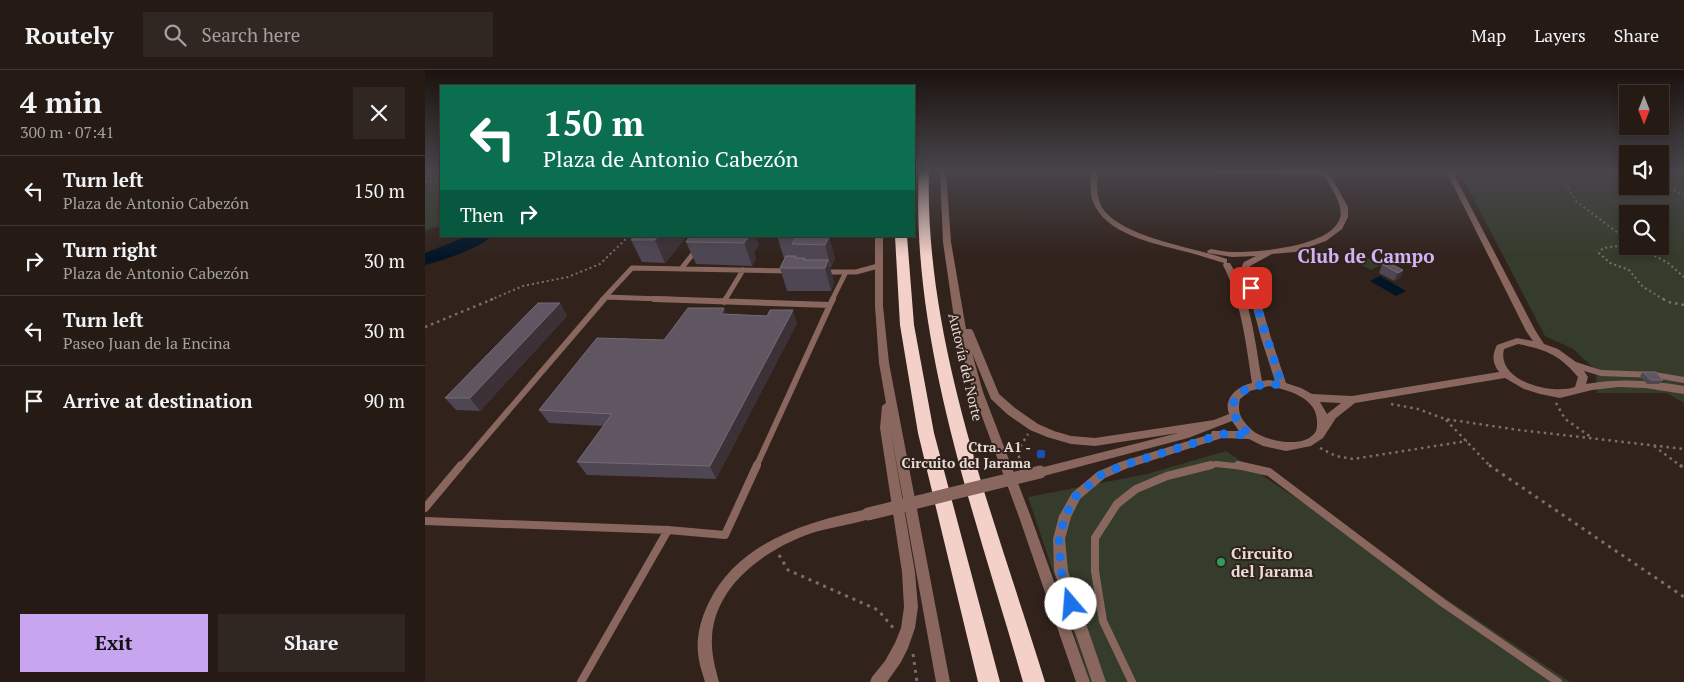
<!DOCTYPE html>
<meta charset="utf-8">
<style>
body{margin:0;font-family:"PT Serif",serif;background:#312722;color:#f1f3f6;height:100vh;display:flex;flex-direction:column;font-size:19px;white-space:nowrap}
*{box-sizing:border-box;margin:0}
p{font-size:16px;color:#a3a1a0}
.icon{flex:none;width:28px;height:28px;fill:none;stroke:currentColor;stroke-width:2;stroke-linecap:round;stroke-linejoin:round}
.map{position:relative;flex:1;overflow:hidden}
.panel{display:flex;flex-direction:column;background:#251a14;width:425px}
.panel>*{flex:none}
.banner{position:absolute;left:15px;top:15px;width:475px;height:152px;border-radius:0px;box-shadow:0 2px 8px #0003,0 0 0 1px #423834;background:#0b6e4f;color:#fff;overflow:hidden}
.needle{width:32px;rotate:180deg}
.tools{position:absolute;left:1194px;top:15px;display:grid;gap:10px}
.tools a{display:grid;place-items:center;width:50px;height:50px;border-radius:0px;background:#251a14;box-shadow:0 2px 8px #0003,0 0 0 1px #423834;font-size:25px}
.pin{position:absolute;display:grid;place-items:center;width:42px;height:42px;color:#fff;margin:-21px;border-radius:10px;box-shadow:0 2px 8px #0006}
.me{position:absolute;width:55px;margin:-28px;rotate:342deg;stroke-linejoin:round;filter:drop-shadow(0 0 4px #0008)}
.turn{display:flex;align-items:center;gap:18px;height:105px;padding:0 20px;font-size:22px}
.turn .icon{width:65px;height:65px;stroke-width:2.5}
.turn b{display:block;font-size:35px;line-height:42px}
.then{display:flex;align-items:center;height:48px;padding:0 20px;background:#0003;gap:10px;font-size:19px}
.round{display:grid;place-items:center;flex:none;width:52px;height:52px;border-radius:0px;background:#312722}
.overview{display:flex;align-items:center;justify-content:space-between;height:85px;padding:0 20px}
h1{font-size:30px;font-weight:800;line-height:38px}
.primary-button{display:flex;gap:10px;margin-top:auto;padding:10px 20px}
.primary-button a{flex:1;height:58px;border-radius:0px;background:#c8a6ef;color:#111;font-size:20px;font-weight:800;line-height:58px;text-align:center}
.primary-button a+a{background:#312722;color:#f1f3f6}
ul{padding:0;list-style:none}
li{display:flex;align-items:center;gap:15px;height:70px;padding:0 20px;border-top:1px solid #423834}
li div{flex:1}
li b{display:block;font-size:19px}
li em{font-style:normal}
header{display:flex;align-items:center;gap:30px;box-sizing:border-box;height:70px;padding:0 25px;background:#251a14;border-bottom:1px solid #423834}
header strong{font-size:24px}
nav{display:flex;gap:28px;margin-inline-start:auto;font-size:18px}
.search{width:350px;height:45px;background:#312722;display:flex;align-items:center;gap:12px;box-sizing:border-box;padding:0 18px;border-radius:0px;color:#a3a1a0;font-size:19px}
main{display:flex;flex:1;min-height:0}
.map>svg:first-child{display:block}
.green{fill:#353c2c;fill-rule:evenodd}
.water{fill:#021526}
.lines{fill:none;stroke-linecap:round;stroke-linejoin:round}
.river{fill:#021526;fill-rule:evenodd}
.path-far2{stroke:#7c6f69;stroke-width:2;stroke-dasharray:2 3;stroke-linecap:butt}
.path-far1{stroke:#7c6f69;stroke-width:2.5;stroke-dasharray:2.5 4;stroke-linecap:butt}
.path{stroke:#7c6f69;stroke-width:3;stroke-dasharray:3 5;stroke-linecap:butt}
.lane-far2{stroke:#89675e;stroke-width:5}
.lane-far1{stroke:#89675e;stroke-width:6}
.lane{stroke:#89675e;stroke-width:8}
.street{fill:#89675e;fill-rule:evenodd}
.highway{fill:#f4d1c8;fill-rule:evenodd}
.street-bridge{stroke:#89675e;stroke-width:13}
.wall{fill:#4f4653}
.shaded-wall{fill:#3c3137}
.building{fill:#605661;stroke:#756b74}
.route{stroke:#1a73e8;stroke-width:9;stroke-dasharray:0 16.2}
.transit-dot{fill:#1a4fb4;stroke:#31221b;stroke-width:2}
.leisure-dot{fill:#2e9e5b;stroke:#31221b;stroke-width:2}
.labels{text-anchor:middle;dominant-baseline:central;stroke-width:4;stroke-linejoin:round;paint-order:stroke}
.street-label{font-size:14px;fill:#e7dcd8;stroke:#31221b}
.poi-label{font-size:14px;font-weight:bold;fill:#e7dcd8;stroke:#31221b;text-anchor:end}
.near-poi-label{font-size:16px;font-weight:bold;fill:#e7dcd8;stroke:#31221b;text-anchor:start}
.district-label{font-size:19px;font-weight:bold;fill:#d3b3f7;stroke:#31221b}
</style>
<header>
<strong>Routely</strong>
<div class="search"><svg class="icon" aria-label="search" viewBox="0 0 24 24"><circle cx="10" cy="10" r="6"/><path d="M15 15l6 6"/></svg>Search here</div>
<nav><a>Map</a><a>Layers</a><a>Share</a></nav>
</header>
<main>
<section class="panel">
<div class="overview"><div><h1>4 min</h1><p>300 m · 07:41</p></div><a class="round"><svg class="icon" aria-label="close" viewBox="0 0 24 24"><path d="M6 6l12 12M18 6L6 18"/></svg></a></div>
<ul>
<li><svg class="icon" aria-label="left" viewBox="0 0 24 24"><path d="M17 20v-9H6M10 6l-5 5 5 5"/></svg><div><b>Turn left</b><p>Plaza de Antonio Cabezón</p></div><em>150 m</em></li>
<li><svg class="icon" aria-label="right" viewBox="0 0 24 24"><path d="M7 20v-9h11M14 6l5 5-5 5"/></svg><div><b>Turn right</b><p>Plaza de Antonio Cabezón</p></div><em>30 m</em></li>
<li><svg class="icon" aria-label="left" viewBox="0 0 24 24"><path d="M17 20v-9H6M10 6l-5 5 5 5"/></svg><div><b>Turn left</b><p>Paseo Juan de la Encina</p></div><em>30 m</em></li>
<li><svg class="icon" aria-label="arrive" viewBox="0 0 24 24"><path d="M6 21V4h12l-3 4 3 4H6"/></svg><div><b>Arrive at destination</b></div><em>90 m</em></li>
</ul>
<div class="primary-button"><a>Exit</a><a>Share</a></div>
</section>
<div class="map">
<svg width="1259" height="612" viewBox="0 0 1259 612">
<rect width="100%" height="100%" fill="#31221b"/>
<!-- green -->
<path class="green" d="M0,101H16V156L0,160Z
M1034,101H1202V116H1235V101H1259V333L1242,323H1172L1171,300L1148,279L1120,266ZM1202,144H1235V176H1202Z
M930,181L956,195L946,200L920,186Z
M801,381L1145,612H665L603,427L722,404Z"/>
<!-- water -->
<path class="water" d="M955,206L981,221L971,226L945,211Z"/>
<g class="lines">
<!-- river -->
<path class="river" d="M43,166H66C57,178 15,191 0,195V183Z"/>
<!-- path-far2 -->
<path class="path-far2" d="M1132,101L1151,131L1202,170
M1184,101L1202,105
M0,112L16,108
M1235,114L1259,125
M1202,175L1178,178L1174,183L1185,193L1204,200L1218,217L1240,230
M1212,176L1243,193L1259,207
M65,230L98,216L143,207L175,194L204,166"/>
<!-- path-far1 -->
<path class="path-far1" d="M1238,229L1243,232L1259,235
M0,257L68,229
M1131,333L1140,349L1166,367
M966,334L993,339L1020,349L1094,360L1259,379
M1021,350L1066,397
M1229,376L1257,397
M895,378L911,386L928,389L1042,371
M597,394L592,382L603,364"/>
<!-- path -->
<path class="path" d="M1064,395L1259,527
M1255,395L1259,398
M354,485L363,500L453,540L470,560
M488,584L492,612"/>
<!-- lane-far2 -->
<path class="lane-far2" d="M256,199L271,180
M400,202H431L453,196
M180,227L207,198L362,201
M177,230L180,227L265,230
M300,230L318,200
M407,230L421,202"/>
<!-- lane-far1 -->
<path class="lane-far1" d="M229,229L405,235L331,397
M299,232L301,229
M405,235L408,229
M35,397L179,229
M781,397L791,394L819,397"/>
<!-- lane -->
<path class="lane" d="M813,395L844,402L1018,533L1133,612
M0,438L36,395
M0,451L243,460L300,465L332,395
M156,612L243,460
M707,612L678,551L670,501V468L692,434L711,419L742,406L786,395"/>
<!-- street -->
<path class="street" d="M515,101H521L526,172L541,259H546L548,261L574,324L590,338L613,354L629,361L646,366L670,368L789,350L804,344C798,328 813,316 827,313C821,273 816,231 798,195L799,193C788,190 777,186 766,183C736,175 688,167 671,138C664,127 665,113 667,101H673C672,113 671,128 678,139C699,168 768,177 802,189V193H805C826,228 830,272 837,311L844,310L850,311L836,268L817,196L819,192L831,186L807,187L783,183L782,181L786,179C793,180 801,182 809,182C834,182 906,177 915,148C919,134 905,117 899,105L795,103L792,101H903L923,137V147L917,159L901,171L870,182L847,184L825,196L846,268L861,313L876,318L887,324L927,326L1074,302C1067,293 1067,285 1072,275L1092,268L1108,271L1101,261L1021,101H1027L1110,260L1119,274L1133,279L1151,292L1176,300L1230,302L1259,307V313L1230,308L1176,306L1159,301L1163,307L1161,314C1193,308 1227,310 1259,316V324L1220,318L1193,317L1167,320L1135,328L1115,324L1099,319L1080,308L930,333L911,348L898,368L886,376L861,381L838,376L824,369L797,368L703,398L680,408L655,429L646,447L640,469L643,501L681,612H667L629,501L628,469L634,446L647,423L672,402L695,392L786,364L787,361H814L807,351L763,368L615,407L611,405L609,402L611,399L753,363L670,376L646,374L622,367L605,360L582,344L566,329L547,283L558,322L606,447L665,612H651L594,447L548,322L530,255L518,172ZM1093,274C1120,279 1135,285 1153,307L1150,317C1126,325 1071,311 1079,279ZM844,316C864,320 893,328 892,353C892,356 892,358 891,361C881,380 839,371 827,360C816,349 812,344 815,329L825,321ZM895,332L916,333L902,344Z
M450,166H458V236L464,293L525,612H511L465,357L490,502L493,537L490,558L483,578L476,592L462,612H445L447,607L460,591L470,573L476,558L479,537L477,502L455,358L457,336L461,333L454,293L450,236Z
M443,439L447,440L449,444L447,448C427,455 405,457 384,464C340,480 290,515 287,567C286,583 290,597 294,612H280C278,605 275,597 274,590C270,571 275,551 283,534C312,472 381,452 443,439Z"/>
<!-- highway -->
<path class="highway" d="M494,101H504C499,273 570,449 620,612H598C552,450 485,272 494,101Z
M470,166H482L489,255L509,363L575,612H553L493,363L475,255Z"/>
<!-- street-bridge -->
<path class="street-bridge" d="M443,444L615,402"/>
</g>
<!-- wall -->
<path class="wall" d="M262,166L240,193L217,192L206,170Z
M265,166H330L334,175L329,182L331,189L327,196L271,194L261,172Z
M352,166L404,167L410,189L406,197H405L409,213L406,221H362L355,198L360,188H359Z
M957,194L978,200L975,208L969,211L954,203Z
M135,233L142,246L55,341L31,340L20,328Z
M302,244L372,253L291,409L162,405L152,392L179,356L124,353L114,340L239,270Z
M1218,302L1238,310L1234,314H1222L1215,306Z"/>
<!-- shaded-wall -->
<path class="shaded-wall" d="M233,166H262L240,193L230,170Z
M317,166H330L334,175L329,182L331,189L327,196Z
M404,167L410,189L406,197L400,175Z
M403,190L409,213L406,221L400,198Z
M978,200L975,208L969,211L973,203Z
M135,233L142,246L55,341L45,328Z
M299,238L304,250L296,244Z
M368,240L372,253L291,409L285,396Z"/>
<!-- building -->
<path class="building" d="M209,166H233L230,170H206Z
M265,166H324L319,173L261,172Z
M372,166H381L404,167L400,175L367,174Z
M361,186H371L370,188H380L379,190H403L400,198H355Z
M962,192L978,200L973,203L957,194Z
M113,233H135L45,328H20Z
M263,238H299L296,244L342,246L345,240H368L285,396L152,392L187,344L114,340L172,268L239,270Z
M1218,302H1231L1238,310H1226Z"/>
<!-- sky -->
<linearGradient id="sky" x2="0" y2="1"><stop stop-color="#1b130f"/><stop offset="0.54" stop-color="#48444a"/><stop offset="1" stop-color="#48444a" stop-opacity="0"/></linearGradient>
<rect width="1259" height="187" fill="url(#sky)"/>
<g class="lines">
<!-- route -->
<path class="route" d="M646,534L636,501L634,469L640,446L651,426L676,405L699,395L798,364L825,365C788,332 818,310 857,315L826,218"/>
</g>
<!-- markers -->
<rect class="transit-dot" x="611" y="379" width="10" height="10" rx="2.5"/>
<circle class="leisure-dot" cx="796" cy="492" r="5"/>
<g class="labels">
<!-- street labels -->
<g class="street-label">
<text transform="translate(541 297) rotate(77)">Autovía del Norte</text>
</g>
<!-- poi labels -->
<g class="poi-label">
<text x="606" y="376">Ctra. A1 -<tspan x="606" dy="16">Circuito del Jarama</tspan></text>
</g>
<!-- near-poi labels -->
<g class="near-poi-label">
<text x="806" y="483">Circuito<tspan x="806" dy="18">del Jarama</tspan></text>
</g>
<!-- district labels -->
<g class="district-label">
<text x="941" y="185">Club de Campo</text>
</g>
</g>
</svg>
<div class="tools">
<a><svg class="needle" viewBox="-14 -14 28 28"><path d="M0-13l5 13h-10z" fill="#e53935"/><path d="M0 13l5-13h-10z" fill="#a3a1a0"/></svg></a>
<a><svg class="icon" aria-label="sound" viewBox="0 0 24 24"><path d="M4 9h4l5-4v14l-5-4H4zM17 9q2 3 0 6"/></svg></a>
<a><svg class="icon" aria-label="search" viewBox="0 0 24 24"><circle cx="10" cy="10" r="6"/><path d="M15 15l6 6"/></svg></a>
</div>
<div class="pin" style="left:826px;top:218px;background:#d93025"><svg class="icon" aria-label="arrive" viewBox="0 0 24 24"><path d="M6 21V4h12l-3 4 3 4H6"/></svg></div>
<svg class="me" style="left:646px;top:534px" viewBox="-20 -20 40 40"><circle r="19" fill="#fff"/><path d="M0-13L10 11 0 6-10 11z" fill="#1a73e8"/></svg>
<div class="banner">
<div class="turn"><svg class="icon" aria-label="left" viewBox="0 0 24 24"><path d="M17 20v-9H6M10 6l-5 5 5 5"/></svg><div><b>150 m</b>Plaza de Antonio Cabezón</div></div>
<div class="then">Then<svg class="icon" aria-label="right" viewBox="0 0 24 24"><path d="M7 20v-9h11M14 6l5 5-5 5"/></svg></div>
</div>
</div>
</main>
